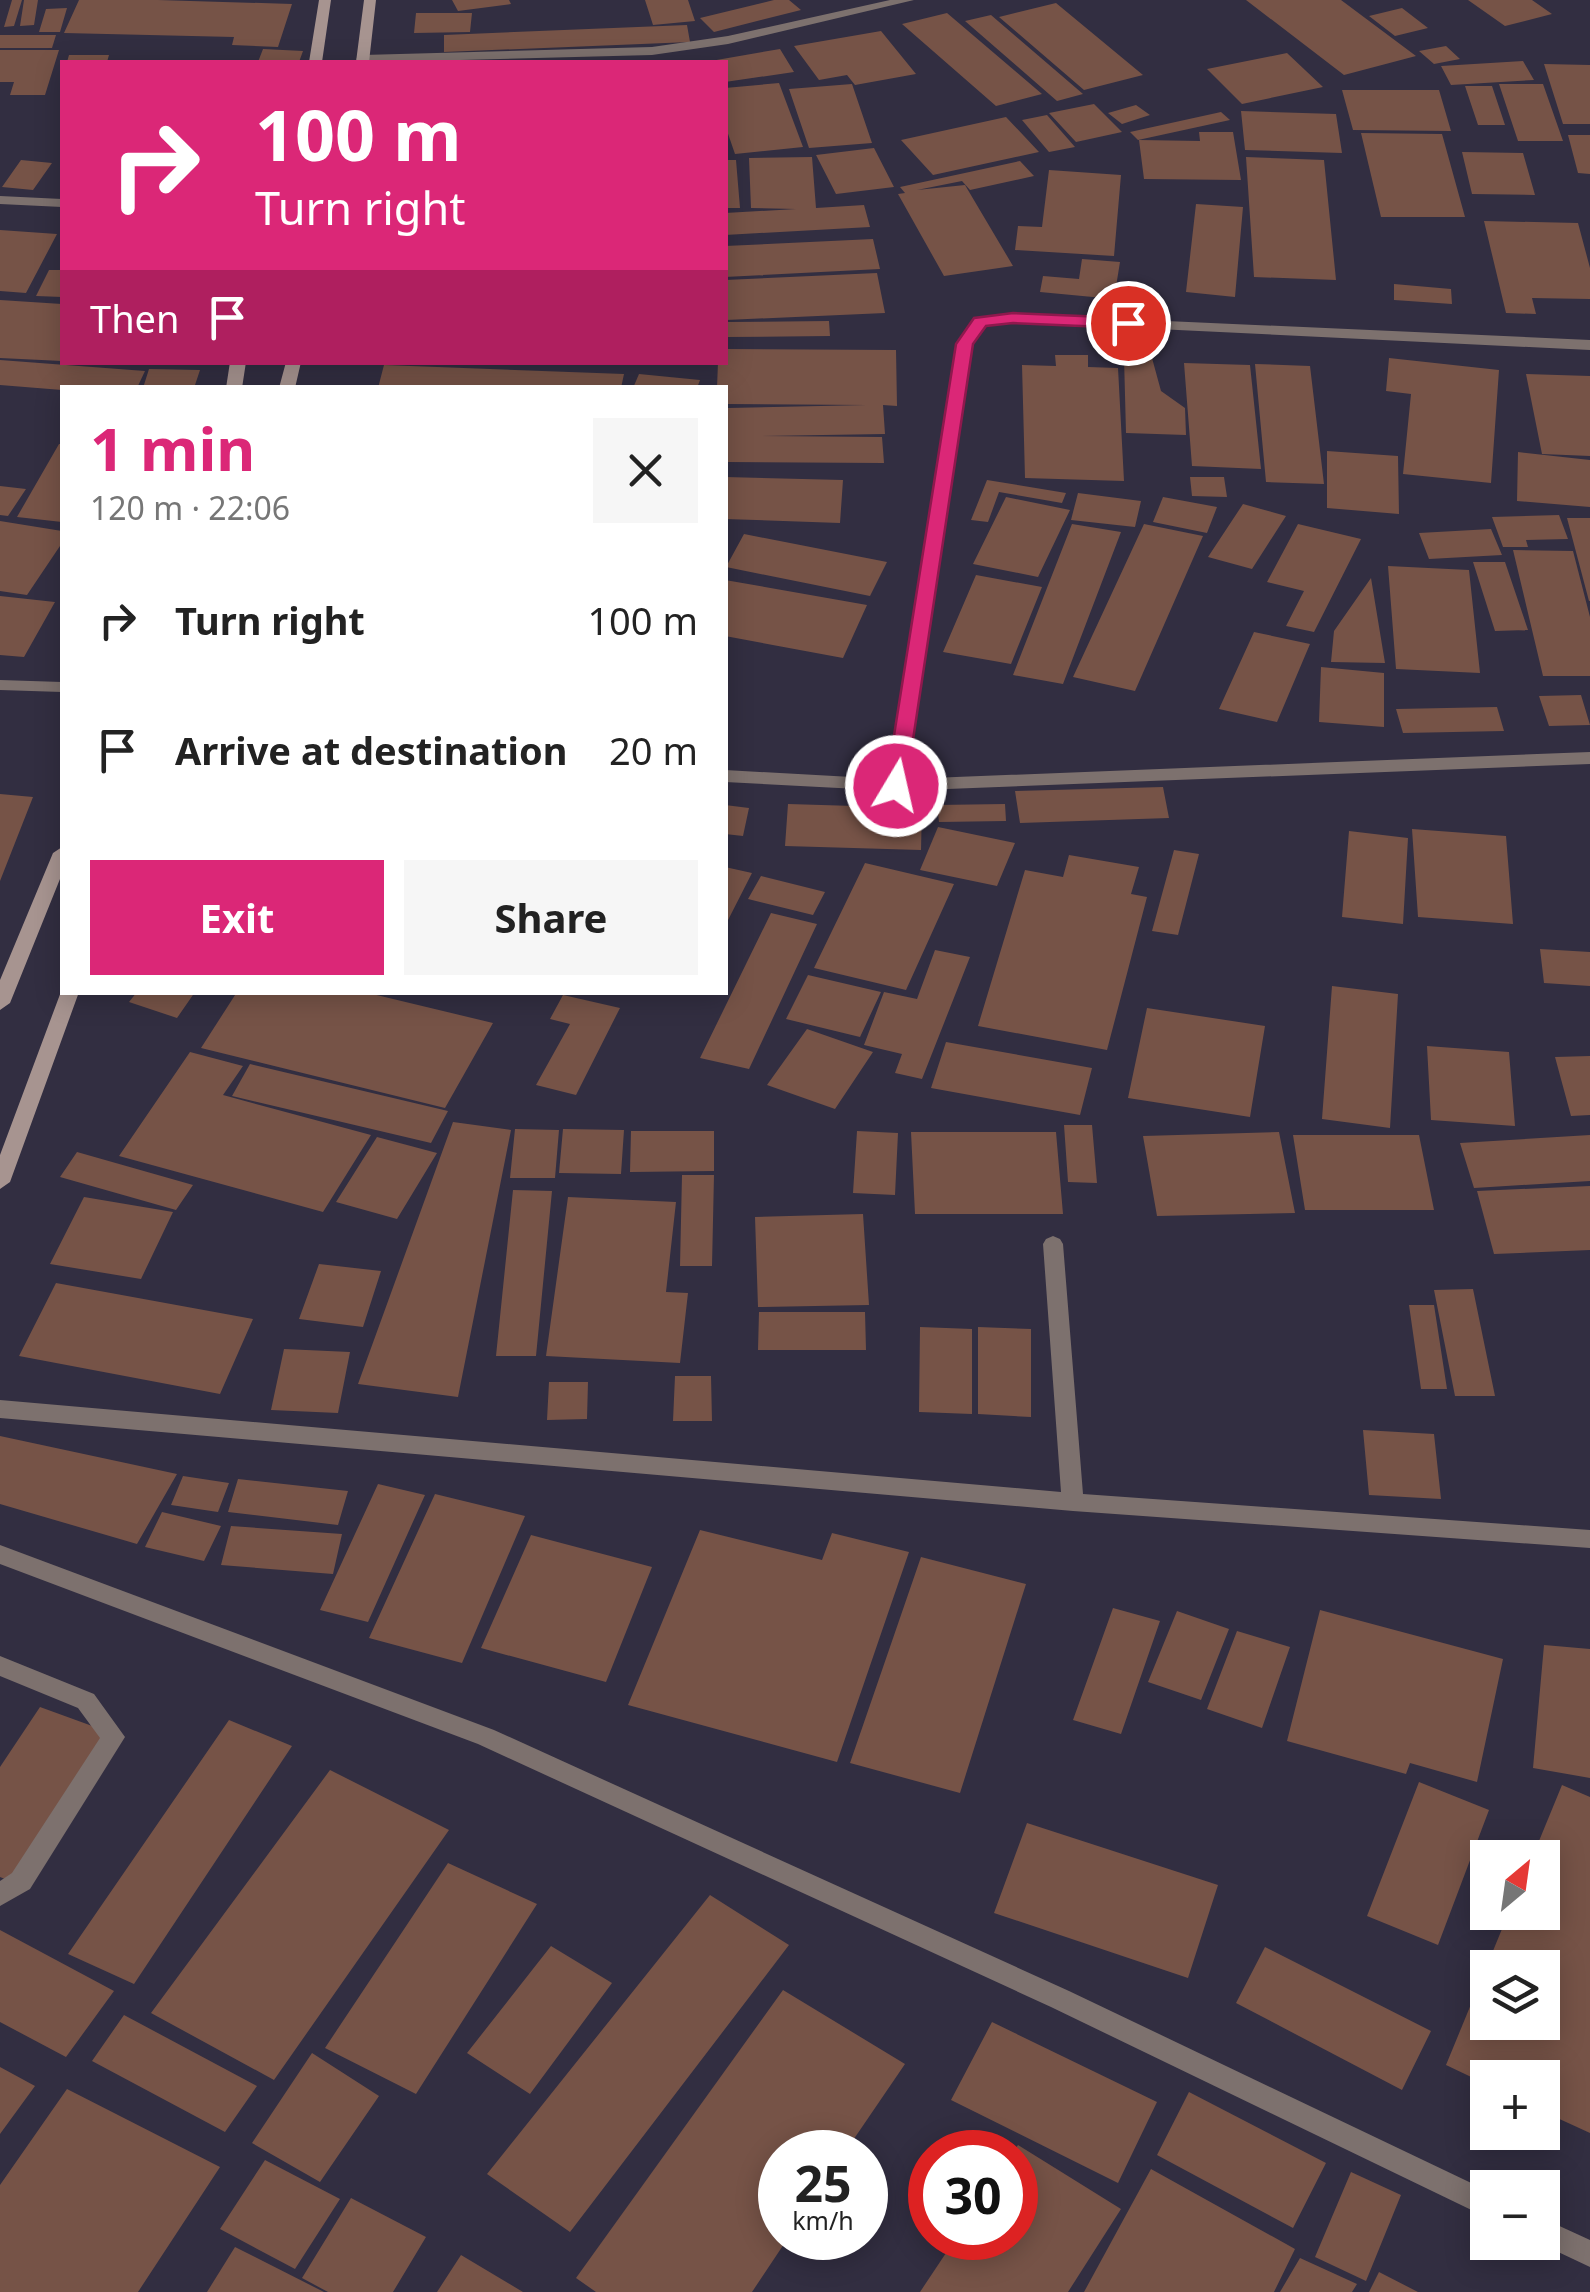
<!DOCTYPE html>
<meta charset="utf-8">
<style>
body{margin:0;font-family:"Noto Sans",sans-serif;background:#f6f6f6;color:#222;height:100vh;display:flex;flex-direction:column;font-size:38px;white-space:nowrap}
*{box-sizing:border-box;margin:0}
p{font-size:32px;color:#767676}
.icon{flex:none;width:55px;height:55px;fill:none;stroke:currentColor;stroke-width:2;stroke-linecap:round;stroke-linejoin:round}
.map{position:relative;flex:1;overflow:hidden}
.details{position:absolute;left:60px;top:385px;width:668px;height:610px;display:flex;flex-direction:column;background:#fff;border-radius:0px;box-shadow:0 5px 25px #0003}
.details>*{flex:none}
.guide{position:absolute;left:60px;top:60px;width:668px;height:305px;border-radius:0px;box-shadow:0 5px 25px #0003;background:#db2777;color:#fff;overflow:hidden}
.needle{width:65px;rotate:29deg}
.fabs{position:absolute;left:1470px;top:1840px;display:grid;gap:20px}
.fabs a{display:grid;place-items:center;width:90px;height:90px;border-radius:0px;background:#fff;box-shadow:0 5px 25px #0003;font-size:50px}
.speed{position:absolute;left:758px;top:2130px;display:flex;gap:20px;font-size:50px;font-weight:700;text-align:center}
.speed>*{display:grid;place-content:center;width:130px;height:130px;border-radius:50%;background:#fff;box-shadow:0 5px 25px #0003;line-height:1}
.speed small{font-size:25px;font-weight:400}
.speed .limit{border:15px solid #d22;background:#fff;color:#111}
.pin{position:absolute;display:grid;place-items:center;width:85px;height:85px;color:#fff;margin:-42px;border:5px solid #fff;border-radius:50%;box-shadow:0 2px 10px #0007}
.me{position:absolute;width:110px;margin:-55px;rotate:9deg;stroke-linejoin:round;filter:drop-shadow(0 0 8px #0008)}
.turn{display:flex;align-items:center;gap:35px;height:210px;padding:0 30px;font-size:45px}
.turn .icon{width:130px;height:130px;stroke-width:2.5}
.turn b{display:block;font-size:70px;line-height:85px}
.then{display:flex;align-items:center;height:95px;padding:0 30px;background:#0003;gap:20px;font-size:38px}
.round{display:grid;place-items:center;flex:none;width:105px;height:105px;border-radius:0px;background:#f6f6f6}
.head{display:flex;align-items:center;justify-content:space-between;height:170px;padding:0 30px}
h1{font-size:60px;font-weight:700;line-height:75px;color:#db2777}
.button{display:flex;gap:20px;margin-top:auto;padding:20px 30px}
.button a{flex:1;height:115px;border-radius:0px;background:#db2777;color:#fff;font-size:40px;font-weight:700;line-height:115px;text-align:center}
.button a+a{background:#f6f6f6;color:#222}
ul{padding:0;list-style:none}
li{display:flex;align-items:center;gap:30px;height:130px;padding:0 30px}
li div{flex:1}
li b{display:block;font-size:38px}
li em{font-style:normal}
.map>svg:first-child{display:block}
.building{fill:#765347;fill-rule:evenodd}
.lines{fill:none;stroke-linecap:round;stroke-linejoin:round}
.service{fill:#7d716e;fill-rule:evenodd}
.minor{fill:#7d716e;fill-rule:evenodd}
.secondary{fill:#a79490;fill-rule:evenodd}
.route{fill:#db2777;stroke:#8e194d;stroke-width:2.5}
</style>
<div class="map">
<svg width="1590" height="2292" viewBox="0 0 1590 2292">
<rect width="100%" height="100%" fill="#322e41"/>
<!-- building -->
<path class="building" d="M12,0H22L14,26L4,27Z
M24,0H38L34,25L20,26Z
M79,0H158L292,4L278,47L232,45L234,37L64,33Z
M452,0H509L511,4L458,11Z
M645,0H688L695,21L653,25Z
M774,0H789L801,10L714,32L700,18Z
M1246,0H1341L1416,56L1344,75Z
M1468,0H1532L1552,14L1505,26Z
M1056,3L1143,75L1084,90L999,17Z
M67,8L60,32H39L46,9Z
M1402,8L1428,28L1395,36L1369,16Z
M416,13H472L470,32L414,33Z
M947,13L1042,94L996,106L902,24Z
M991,15L1083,94L1057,101L965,21Z
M687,25L690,42L444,52V35Z
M881,31L916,74L855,85L847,75L819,80L794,46Z
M0,35H56L52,48H0Z
M1446,46L1460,59L1434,64L1419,51Z
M263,49L303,51L299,62H258Z
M780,49L794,72L725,82V62H705Z
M0,50H59L45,95H10L14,82H0Z
M1287,53L1323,87L1242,104L1207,69Z
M69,55H109L107,62H67Z
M1523,61L1534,80L1451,85L1441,66Z
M1544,64L1590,65V124H1563Z
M779,83L803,147L735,154L725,125V88Z
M852,84L872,143L809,148L789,89Z
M1499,84H1543L1563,141H1518Z
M1465,86H1492L1505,125H1478Z
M1342,90H1439L1451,131L1353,130Z
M1094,104L1122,132L1076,142L1049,113Z
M1136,105L1150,115L1122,124L1108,113Z
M1241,111L1336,114L1342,153L1245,150Z
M1221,112L1230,120L1138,140L1130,132Z
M1047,115L1075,147L1049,152L1022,120Z
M1006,117L1039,152L933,175L901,140Z
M1199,132H1233L1241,180L1144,179L1139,140L1200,141Z
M1361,133L1442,134L1465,217H1381Z
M1568,135H1590V174L1578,173Z
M874,148L894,187L836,194L816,155Z
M1462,152L1523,153L1535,195L1472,194Z
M812,157L816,208L864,205L870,227L725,235V213L796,209L751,208L749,158Z
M1246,157L1324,160L1336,280L1254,277Z
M21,160L52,163L33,190L2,187Z
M725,160H736L740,208H725Z
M1020,161L1034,176L970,190L962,181L917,190L965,185L1013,266L944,276L898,194L905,193L900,187Z
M1049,170L1121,175L1114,256L1015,250L1018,226L1042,227Z
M1196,204L1243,207L1235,297L1186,292Z
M1484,221L1578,223L1590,268V299L1532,298L1536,314L1506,313Z
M0,230L57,234L26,293L0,291Z
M873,239L880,269L725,277V246Z
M1082,259L1120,262L1114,299L1040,292L1043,276L1079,279Z
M49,270H62V297L36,296Z
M877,273L885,313L726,320L725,280Z
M1394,284L1451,289L1452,304L1394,300Z
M0,300L62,304V361L0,358Z
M829,321L830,336L725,337V322Z
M725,349L896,350L897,406L883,405L885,434L760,436L882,437L884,463L727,462L728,408L867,405L725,404V388H717L718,362H725Z
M1055,355H1088V367L1118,368L1124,481L1025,478L1022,365L1056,366Z
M1124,357L1152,358L1161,391L1185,408L1186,435L1126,433Z
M1389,358L1499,370L1491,483L1403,474L1411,394L1386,391Z
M0,360L145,371L137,388L62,390L0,385Z
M1184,363L1250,365L1261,469L1192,466Z
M1255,364L1310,366L1324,484L1266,482Z
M384,365L624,374L621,388H378Z
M149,369L200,370L194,388H143Z
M639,374L700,380L697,388H633Z
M1526,374L1590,376V456L1542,454Z
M59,444H62V522L17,517Z
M1327,451L1398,456L1399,514L1327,508Z
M1518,452L1590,460V507L1517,501Z
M725,477L843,480L840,523L725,519Z
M1190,477H1224L1227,497L1192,496Z
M987,480L1066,493L1062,503L999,492L988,522L971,520Z
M0,486L26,489L8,516L0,515Z
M1078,493L1141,501L1135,527L1071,520Z
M1006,497L1070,510L1038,577L973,564Z
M1163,497L1217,507L1207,533L1153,522Z
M1243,504L1286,516L1252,569L1208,557Z
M1559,515L1568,539L1526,540L1528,547H1503L1492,517Z
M1567,518H1590V601H1589Z
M0,521L62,531V543L27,595L0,591Z
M1072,524L1121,532L1063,684L1013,675Z
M1144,524L1203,536L1135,691L1073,677Z
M1298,524L1361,539L1314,632L1286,626L1304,591L1267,582Z
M1491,529L1502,555L1429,559L1419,533Z
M744,534L887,562L870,596L726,567Z
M1513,550L1573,551L1590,617V676H1543Z
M1473,562H1505L1528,630L1495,631Z
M1388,566L1469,570L1480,673L1396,669Z
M976,575L1042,587L1011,664L943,652Z
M1371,578L1385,663L1331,662L1334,631Z
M725,580L867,605L843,658L725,636Z
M0,596L55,602L24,657L0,655Z
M1254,632L1310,644L1277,722L1219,709Z
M1321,667L1384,673V727L1319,722Z
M1581,695L1590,725L1549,726L1539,696Z
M1497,707L1504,731L1403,733L1396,709Z
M1163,787L1169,818L1020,823L1015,791Z
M0,794L33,797L0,881Z
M788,804L922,808L921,850L785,846Z
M1005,804L1006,821L939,822L937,805Z
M725,805L749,808L743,836L725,834Z
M938,827L1015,843L997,886L920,870Z
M1412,829L1506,836L1513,924L1418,917Z
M1349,831L1408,838L1403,924L1342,917Z
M1174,850L1199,854L1178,935L1152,931Z
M1069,855L1139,867L1131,894L1147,897L1107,1050L978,1026L1025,870L1063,877Z
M865,863L954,884L906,990L814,968Z
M725,867L752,873L725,926Z
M761,876L825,892L813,915L748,899Z
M771,913L817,924L749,1069L700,1058Z
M1540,949L1590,952V986L1544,983Z
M935,950L970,957L922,1079L895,1073L902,1054L864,1045L884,992L917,999Z
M808,975L881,992L860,1037L786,1019Z
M1332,986L1398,994L1390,1128L1322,1119Z
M137,992H195L177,1018L129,1002Z
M237,992H364L493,1023L445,1108L201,1048Z
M563,995L620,1008L576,1095L536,1085L570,1024L550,1019Z
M1147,1008L1265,1026L1250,1117L1128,1098Z
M807,1029L873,1052L835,1109L767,1085Z
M946,1042L1092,1068L1080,1115L931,1088Z
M1427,1046L1509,1052L1515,1126L1431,1120Z
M190,1052L243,1066L223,1095L371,1135L323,1212L119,1156Z
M1590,1056V1115L1571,1116L1555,1057Z
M250,1064L448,1111L431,1143L232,1096Z
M453,1122L511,1130L458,1397L358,1384Z
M1064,1125H1092L1097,1183L1068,1182Z
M515,1129L559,1130L555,1178H510Z
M563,1129L624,1130L621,1174L559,1173Z
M631,1131H714V1171L630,1172Z
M857,1131L898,1133L895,1195L853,1193Z
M911,1132H1056L1063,1214H915Z
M1279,1132L1295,1213L1157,1216L1143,1136Z
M1293,1135H1419L1434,1210H1305Z
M1590,1135V1181L1474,1188L1460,1143Z
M377,1137L437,1153L397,1219L336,1202Z
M77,1152L193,1185L176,1210L60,1177Z
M682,1175H714L712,1266H680Z
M1590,1186V1250L1494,1254L1477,1191Z
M513,1190L552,1191L536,1356H496Z
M84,1197L173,1212L141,1279L50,1264Z
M568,1197L676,1202L666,1292L688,1293L680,1363L546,1356Z
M863,1214L869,1305L758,1307L755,1217Z
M319,1264L381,1271L363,1327L299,1319Z
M56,1283L253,1319L220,1394L19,1356Z
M1473,1289L1495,1396H1455L1434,1290Z
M1409,1305H1434L1447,1389H1421Z
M759,1312H865L866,1350H758Z
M920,1327L972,1329V1414L919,1412Z
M978,1327L1031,1329V1417L978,1414Z
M284,1349L350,1352L338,1413L271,1410Z
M675,1376H711L712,1421H673Z
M549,1382H588L587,1419L547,1420Z
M1363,1430L1434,1434L1441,1499L1369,1495Z
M0,1436L177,1474L137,1544L0,1504Z
M183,1476L229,1483L218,1512L171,1505Z
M238,1479L348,1491L338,1525L228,1512Z
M378,1484L425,1495L368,1622L320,1610Z
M435,1494L525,1516L462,1663L369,1638Z
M162,1512L221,1526L204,1561L145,1547Z
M231,1526L342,1534L333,1574L221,1565Z
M700,1530L822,1560L832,1533L909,1552L837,1762L628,1705Z
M531,1535L652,1567L606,1682L481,1648Z
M921,1557L1026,1584L960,1793L850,1763Z
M1113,1608L1160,1621L1121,1734L1073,1720Z
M1320,1610L1503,1659L1477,1782L1410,1763L1406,1774L1287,1741Z
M1177,1611L1229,1629L1201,1700L1148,1682Z
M1237,1631L1290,1647L1262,1728L1207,1709Z
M1544,1645L1590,1649V1778L1533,1768Z
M40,1707L106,1731L10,1881L0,1877V1767Z
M229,1720L292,1746L134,1984L68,1954Z
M330,1770L449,1830L274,2080L151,2013Z
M1419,1782L1489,1810L1438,1945L1367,1916Z
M1562,1785L1590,1797V2133L1542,2111V2078H1488V2085L1446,2065L1509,1912H1542V1858H1532ZM1488,1968H1542V2022H1488Z
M1027,1823L1218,1885L1188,1978L994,1913Z
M448,1863L537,1904L416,2094L325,2048Z
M710,1895L789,1945L570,2232L487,2174Z
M0,1930L114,1991L66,2057L0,2022Z
M551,1946L612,1983L530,2094L467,2053Z
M1265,1947L1431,2031L1402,2090L1236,2003Z
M783,1990L905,2064L845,2152H780V2238H788L752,2292H596L576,2278Z
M124,2015L257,2086L225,2132L92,2061Z
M992,2022L1157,2102L1118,2183L951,2100Z
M312,2053L379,2096L320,2182L252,2143Z
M0,2067L35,2086L0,2134Z
M67,2089L220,2167L138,2292H0V2185Z
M1189,2092L1326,2163L1293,2228L1157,2155Z
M1018,2145L1121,2209L1068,2292H920L956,2238H1015L1013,2152Z
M265,2160L340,2199L295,2269L220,2229Z
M1151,2169L1295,2249L1274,2292H1084Z
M1351,2172L1401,2195L1366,2281L1315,2257Z
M351,2198L426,2237L393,2292H328L302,2278Z
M235,2247L324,2292H207Z
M461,2255L523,2292H437Z
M1300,2258L1357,2284L1352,2292H1280Z
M1379,2272L1418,2292H1369Z"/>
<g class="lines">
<!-- service -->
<path class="service" d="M0,1656L94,1694L125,1737L30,1889L0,1906V1881L12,1873L100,1738L78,1708L0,1676Z"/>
<!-- minor -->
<path class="minor" d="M890,0H914L728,44L652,55L381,62H361L356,59L363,55L652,47L728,36Z
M0,196L62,199V207L0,204Z
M1013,314L1590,340V350L1013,322L985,325L973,344L906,779L1590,752V764L896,791L725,782V770L888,779L957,344L975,318Z
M0,680L62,682V692L0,690Z
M1053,1236L1060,1239L1063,1244L1083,1494L1590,1530V1548L1073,1511L0,1418V1400L1061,1492L1043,1244L1046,1239Z
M0,1545L494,1730L1069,1991L1488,2191V2218L1051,2007L478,1744L0,1564Z
M1542,2218L1590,2240V2267L1537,2242H1542Z"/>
<!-- secondary -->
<path class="secondary" d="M319,0H331L322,62H309Z
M364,0H376L369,62H356Z
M230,362H246L242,388H226Z
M286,362H301L295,388H279Z
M62,847V874L10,1003L0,1010V980L53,853Z
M62,989V992H79L10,1182L0,1189V1155Z"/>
</g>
<!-- route -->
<path class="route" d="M1013,313L1128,318L1137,323L1128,328L1013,323L986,326L973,344L906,786L896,792L886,786L956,344L974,318Z"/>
</svg>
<div class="fabs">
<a><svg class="needle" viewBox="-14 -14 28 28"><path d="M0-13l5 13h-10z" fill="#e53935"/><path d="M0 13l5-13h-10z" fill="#767676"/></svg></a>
<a><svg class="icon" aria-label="layers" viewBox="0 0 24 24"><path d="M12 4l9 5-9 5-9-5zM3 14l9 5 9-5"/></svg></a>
<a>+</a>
<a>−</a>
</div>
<div class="speed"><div>25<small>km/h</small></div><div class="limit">30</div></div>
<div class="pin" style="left:1128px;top:323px;background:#d93025"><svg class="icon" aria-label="arrive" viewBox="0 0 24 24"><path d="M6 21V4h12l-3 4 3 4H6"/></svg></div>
<svg class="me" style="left:896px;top:786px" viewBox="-20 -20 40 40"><circle r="17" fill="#db2777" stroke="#fff" stroke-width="3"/><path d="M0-11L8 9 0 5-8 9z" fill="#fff"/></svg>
<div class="guide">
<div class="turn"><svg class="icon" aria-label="right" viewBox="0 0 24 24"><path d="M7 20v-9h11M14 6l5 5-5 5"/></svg><div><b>100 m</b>Turn right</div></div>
<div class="then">Then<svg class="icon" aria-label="arrive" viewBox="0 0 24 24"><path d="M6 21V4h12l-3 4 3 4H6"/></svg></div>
</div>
<section class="details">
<div class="head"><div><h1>1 min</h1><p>120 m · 22:06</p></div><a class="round"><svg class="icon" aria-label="close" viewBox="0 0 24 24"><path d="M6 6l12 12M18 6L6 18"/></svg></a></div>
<ul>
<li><svg class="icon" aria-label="right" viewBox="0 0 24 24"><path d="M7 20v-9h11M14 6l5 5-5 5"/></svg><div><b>Turn right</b></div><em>100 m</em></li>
<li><svg class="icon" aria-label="arrive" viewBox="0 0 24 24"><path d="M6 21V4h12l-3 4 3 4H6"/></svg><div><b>Arrive at destination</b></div><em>20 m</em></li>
</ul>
<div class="button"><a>Exit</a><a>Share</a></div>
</section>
</div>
